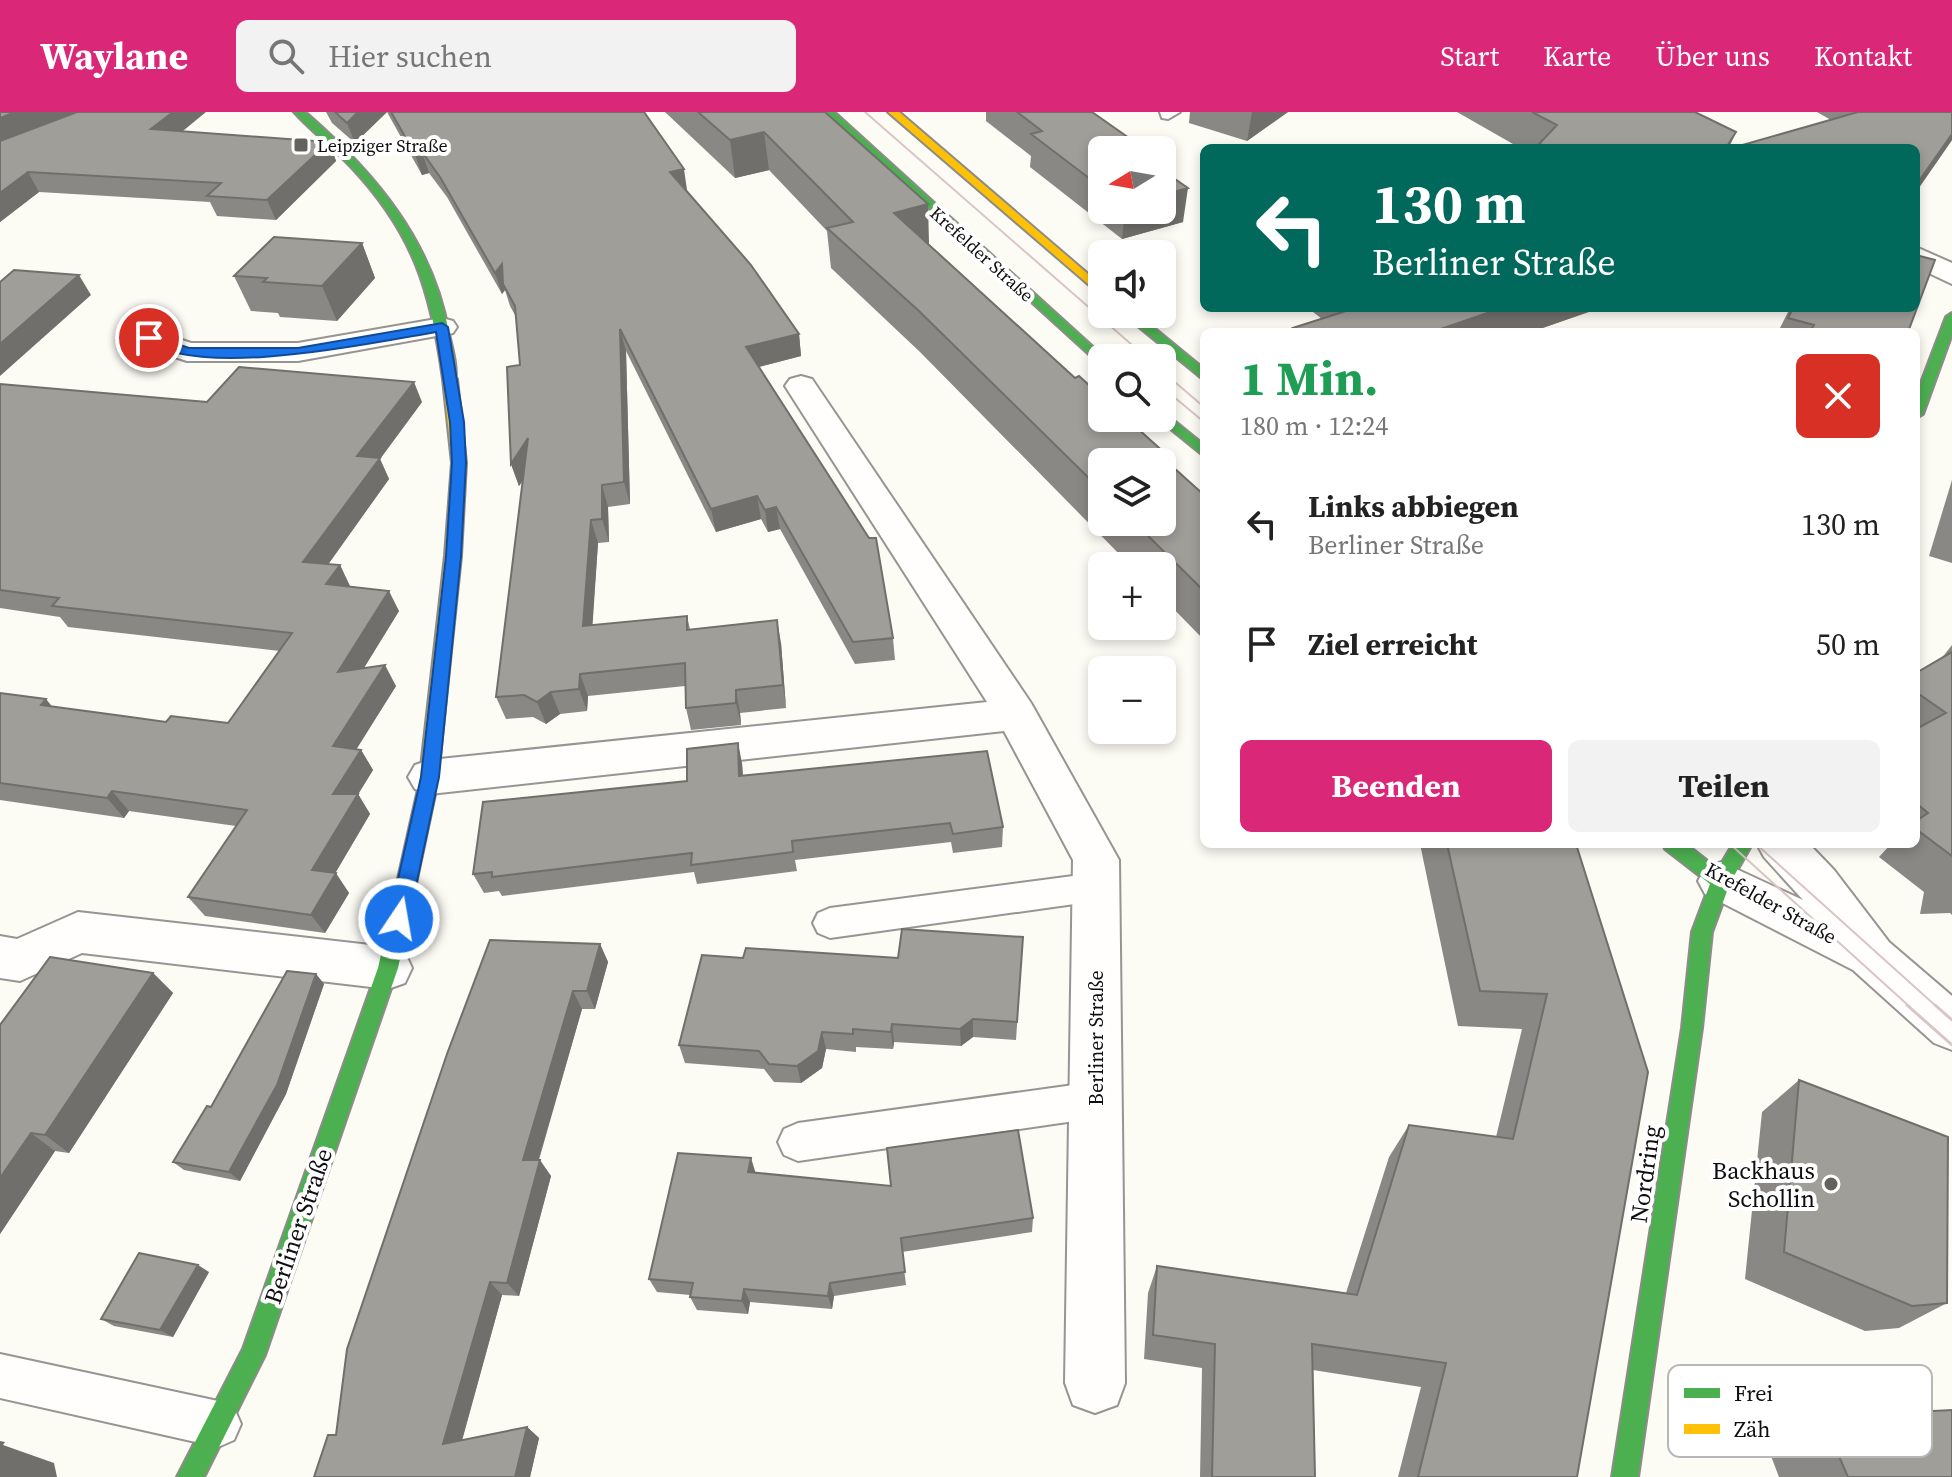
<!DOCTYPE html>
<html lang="de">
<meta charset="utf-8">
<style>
body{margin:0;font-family:"Source Serif 4",serif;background:#f2f2f2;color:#222;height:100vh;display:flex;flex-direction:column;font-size:30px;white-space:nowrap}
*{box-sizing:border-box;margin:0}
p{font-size:26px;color:#767676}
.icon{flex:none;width:44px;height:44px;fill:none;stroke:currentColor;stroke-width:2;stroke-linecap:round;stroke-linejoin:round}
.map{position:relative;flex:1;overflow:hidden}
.side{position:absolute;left:1200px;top:216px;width:720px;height:520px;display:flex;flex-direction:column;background:#fff;border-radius:12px;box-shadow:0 4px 12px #0003}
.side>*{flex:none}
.guide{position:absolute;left:1200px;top:32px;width:720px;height:168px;border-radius:12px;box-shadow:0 4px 12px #0003;background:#00695c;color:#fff;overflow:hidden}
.needle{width:52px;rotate:259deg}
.tools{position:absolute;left:1088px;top:24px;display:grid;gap:16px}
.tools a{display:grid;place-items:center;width:88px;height:88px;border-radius:12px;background:#fff;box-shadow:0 4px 12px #0003;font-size:40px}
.pin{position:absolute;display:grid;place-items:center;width:68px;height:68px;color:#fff;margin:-34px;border:4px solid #fff;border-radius:50%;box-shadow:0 2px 8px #0007}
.me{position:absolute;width:88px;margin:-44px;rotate:12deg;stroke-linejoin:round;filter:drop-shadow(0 0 6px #0008)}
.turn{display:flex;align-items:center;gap:28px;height:168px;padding:0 40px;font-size:36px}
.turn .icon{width:104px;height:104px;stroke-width:2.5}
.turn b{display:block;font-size:56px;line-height:68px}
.round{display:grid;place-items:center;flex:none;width:84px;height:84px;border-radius:12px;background:#f2f2f2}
.overview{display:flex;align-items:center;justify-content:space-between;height:136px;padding:0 40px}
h1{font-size:48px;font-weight:700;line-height:60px;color:#1e9e55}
.action{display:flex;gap:16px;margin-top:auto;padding:16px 40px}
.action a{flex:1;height:92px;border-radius:12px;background:#db2777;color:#fff;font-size:32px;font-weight:700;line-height:92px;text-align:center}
.action a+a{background:#f2f2f2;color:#222}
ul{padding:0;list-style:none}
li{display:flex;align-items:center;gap:24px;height:120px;padding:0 40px}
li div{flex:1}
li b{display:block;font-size:30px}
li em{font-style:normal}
header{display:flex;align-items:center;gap:48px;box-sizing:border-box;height:112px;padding:0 40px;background:#db2777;color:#fff}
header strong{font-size:38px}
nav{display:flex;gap:44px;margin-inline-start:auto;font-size:28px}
.search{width:560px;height:72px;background:#f2f2f2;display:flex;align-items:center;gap:20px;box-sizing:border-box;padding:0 28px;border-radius:12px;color:#767676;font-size:30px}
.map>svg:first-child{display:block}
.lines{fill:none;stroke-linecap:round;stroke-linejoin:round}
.lane-casing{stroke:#969592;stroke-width:4}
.street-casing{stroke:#969592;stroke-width:4}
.fast-casing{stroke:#8c8c89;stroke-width:4}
.slow-casing{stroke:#8c8c89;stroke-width:4}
.lane{fill:#fffefd;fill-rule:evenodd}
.street{fill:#fffefd;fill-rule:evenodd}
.fast{fill:#4caf50;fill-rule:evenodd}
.slow{fill:#ffc107;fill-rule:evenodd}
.tram-far1{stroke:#d8c5c4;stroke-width:2}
.tram{stroke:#d8c5c4;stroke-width:3}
.wall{fill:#8a8884;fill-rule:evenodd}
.shaded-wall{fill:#706f6b}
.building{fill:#a09e99;stroke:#706f6b;stroke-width:2}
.route{fill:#1a73e8;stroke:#114b97;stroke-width:2}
.poi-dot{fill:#62625f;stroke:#fff;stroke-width:3}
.labels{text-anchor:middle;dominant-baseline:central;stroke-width:8;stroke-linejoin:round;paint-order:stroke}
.far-poi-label{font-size:18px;fill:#0f0f0f;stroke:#fff;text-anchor:start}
.far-street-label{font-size:18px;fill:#0f0f0f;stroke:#fff}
.street-label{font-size:20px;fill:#0f0f0f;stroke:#fff}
.near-poi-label{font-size:24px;fill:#0f0f0f;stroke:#fff;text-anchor:end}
.near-street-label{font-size:24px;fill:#0f0f0f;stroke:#fff}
.key{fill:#fff;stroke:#b7b7b7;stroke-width:2}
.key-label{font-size:22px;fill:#0f0f0f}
</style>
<header>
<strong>Waylane</strong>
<div class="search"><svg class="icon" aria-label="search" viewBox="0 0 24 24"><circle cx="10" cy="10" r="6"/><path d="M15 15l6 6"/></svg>Hier suchen</div>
<nav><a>Start</a><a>Karte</a><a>Über uns</a><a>Kontakt</a></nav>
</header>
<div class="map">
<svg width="1952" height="1365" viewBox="0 0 1952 1365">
<rect width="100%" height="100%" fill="#fcfbf4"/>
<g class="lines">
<defs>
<path id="lane" d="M1160,0H1180L1168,7L1162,6Z
M1096,761L1108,765L1113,775L1108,785L1096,789L830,826L818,821L813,811L818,801L830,796Z
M1095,970L1109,975L1114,988L1109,1001L1095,1006L798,1049L784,1043L778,1030L784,1017L798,1011Z
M0,1242L218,1289L234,1296L241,1312L234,1328L218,1335L0,1286Z"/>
<path id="street" d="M1916,135L1952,151V172L1916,155Z
M442,206L453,209L457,215L453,221L298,249H187L138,233L134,226L138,219L149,217L191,231H298Z
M801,264L812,267L1031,591L1119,748L1125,1271L1117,1293L1095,1301L1073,1293L1065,1271L1073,748L1004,619L430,682L415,677L408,665L415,653L430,648L987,590L785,274L790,267Z
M1757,732H1809L1834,758L1889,830L1952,884V938L1934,931L1853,858L1705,782L1698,769L1705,756L1721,750L1803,788L1764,745Z
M78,800L388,835L405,841L412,856L405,871L388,877L82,841L20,869L0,866V824L17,827Z"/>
<path id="fast" d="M294,0H305C374,60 433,129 449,222C452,236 458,256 455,270L443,267C431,180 414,122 352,56C334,36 312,20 294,0Z
M823,0H834L1105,246H1102V254Z
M1952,201V222L1923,302L1916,306V284L1946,205Z
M1123,202H1137L1204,257V268Z
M1162,299L1204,333V344L1157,306H1162Z
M428,666L434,668L437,673L398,856L265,1243L204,1365H177L243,1237L378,856L419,673L422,668Z
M1663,732H1686L1718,757L1733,732H1752L1730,771L1712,820L1702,916L1638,1365H1612L1682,916L1692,820L1710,772L1665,737Z"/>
<path id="slow" d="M888,0H899L1102,174V184Z
M450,263L457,267L466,351L461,444L437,673L434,678H422L419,673L445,444L452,351L443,267Z"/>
</defs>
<!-- lane casing -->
<use href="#lane" class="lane-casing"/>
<!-- street casing -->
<use href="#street" class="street-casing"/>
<!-- fast casing -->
<use href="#fast" class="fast-casing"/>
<!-- slow casing -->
<use href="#slow" class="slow-casing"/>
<!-- lane -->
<use href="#lane" class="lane"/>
<!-- street -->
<use href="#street" class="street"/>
<!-- fast -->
<use href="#fast" class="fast"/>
<!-- slow -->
<use href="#slow" class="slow"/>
<!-- tram-far1 -->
<path class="tram-far1" d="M865,0L1147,246
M1162,259L1204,295
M1162,275L1204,310
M1730,732L1910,895
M1756,732L1937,895"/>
<!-- tram -->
<path class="tram" d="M1907,893L1952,933
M1935,893L1952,908"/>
</g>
<!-- wall -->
<path class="wall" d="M0,0L181,20L329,30L336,49L276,108L217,104L210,90L39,80L0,110Z
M326,0H387L355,31L332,11Z
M387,0H644L687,78H686L799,222L801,244L759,255L893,526L895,548L855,552L780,417L768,420L761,407L716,420L626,239L630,392L608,395L609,430L598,431L592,513L687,504L690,517L781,531L786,596L740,601L741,613L691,618L686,596L685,574L588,584L587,599L560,602L546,612L533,605L506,607L496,585L523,369L519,374L511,352L520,253L516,205L510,194L505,178L502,182L447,85L429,61L422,63Z
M665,0H825L929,131L928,132L1204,383V528L1162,485V454H1131L920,240L831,156L827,119L769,58L735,66ZM1102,350L1162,410H1102Z
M986,0H1092L1102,38V98H1162L1183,110L1122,127L1030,55L1031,44L986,9Z
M1190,0H1288L1247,29L1189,11Z
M1457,0H1695L1736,20L1729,36H1520Z
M1817,0H1952V28L1916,80L1831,8Z
M362,131L375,166L337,209L280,205L278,201L251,199L234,164Z
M1314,196H1600L1531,220H1292L1293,216L1322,207L1313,200Z
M1790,196H1916L1908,220H1778Z
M0,272L207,290H422L380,347L389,367L328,452L340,453L350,475L399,499L364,556L396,574L356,637L361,638L373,658L358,682L370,702L335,761L349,781L325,821L205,804L188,785L236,714L129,699L124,706L0,688V581L52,595L166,610L228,611L280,539L68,515L60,505L0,496Z
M1952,368V451L1929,444Z
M1952,533V803L1950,801L1920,802L1924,780L1879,745L1891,732H1916V561L1941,547Z
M742,651L743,664L1003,715L1002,735L953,741L951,730L795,748L797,759L697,772L694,760L502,784L499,779L484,781L473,762L687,669Z
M1420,732H1576L1577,1365H1398L1421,1275L1313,1258L1315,1365H1200L1202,1256L1144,1247L1148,1181L1157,1154L1346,1181L1389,1045L1409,1013L1496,1025L1522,917L1458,914Z
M1023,825L1016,928L973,925L961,934L894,930L893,937L856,935V940L826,937L822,956L801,971L774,970L764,957L685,951L679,933L743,846H898Z
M600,832L608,850L595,897H582L539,1048L551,1064L519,1184L502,1183L462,1329L527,1315L539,1326L530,1365H314L336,1323L347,1237Z
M153,861L173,881L69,1041L55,1039L0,1122V913Z
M316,862L324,872L286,982L240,1069L184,1058L173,1050L211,995Z
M1799,968L1947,1191L1899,1216L1865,1219L1745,1167L1762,1000Z
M756,1061L1033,1106L1032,1120L902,1140L906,1173L834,1184L832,1197L750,1190L748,1202L697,1198L690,1185V1183L657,1180L649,1167Z
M209,1160L173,1225L114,1214L101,1207Z
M1822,1305L1952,1365H1779L1766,1331Z"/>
<!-- shaded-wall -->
<path class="shaded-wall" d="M15,0H76L0,29V6Z
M173,0H206L161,37L151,17Z
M358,0H387L355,31L347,11Z
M1252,0H1288L1247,29Z
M764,20L769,58L735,66L730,28Z
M1952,22V28L1916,80V73Z
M329,30L336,49L276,108L267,88Z
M422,40L429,61L422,63L415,42Z
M684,57L687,78L674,81L670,60Z
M28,60L39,80L0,110V81Z
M1188,76L1183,110L1122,127L1125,98H1162V83Z
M928,92L929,131L896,140L894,101Z
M362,131L375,166L337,209L322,174Z
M502,152L503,172L505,178L502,182L495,161Z
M79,163L91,183L0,264V232Z
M1502,196H1600L1531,220H1432Z
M620,217L626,239L630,392L624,370Z
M799,222L801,244L750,257L746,235Z
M414,270L422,290L380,347L389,367L315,471L303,450L357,344Z
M528,326L535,349L519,374L511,352Z
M602,373L608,395L609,430L602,407Z
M757,384L761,407L716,420L711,397Z
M776,395L780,417L768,420L765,398Z
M591,408L598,431L591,536L583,514Z
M340,453L350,474L338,493L326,472Z
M389,479L399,499L349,580L338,560Z
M777,508L781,531L786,596L783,573Z
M385,553L396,574L346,654L333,634Z
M580,562L588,584L587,599L579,577Z
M736,578L740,601L741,613L736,591Z
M551,580L560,602L546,612L537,590Z
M46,587L63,608L41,593Z
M738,631L742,651L744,684L739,664Z
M361,638L373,658L346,702L333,682Z
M112,679L129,699L124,706L107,686Z
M358,682L370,702L326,777L312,758Z
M336,761L349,781L325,821L311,803Z
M600,832L608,850L595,897L587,879Z
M153,861L173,881L69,1041L45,1023Z
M316,862L324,872L286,982L240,1069L229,1060Z
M573,879L582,897L534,1063L523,1048Z
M973,907V925L961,934L960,917Z
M892,912L894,930L893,937L891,920Z
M822,920L826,937L822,956L801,971L797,954Z
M31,1021L55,1039L0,1122V1066Z
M751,1046L756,1062L748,1060Z
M540,1048L551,1064L519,1184L507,1171Z
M198,1153L209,1160L173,1225L160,1218Z
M490,1170L502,1183L458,1342L443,1332Z
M830,1171L834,1184L832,1197L828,1184Z
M744,1177L750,1190L748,1202L742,1189Z
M527,1315L539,1326L530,1365H515Z
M0,1329L5,1330L3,1333L54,1351L57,1365H0Z"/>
<!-- building -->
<path class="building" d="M0,0H15L0,6Z
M77,0H173L151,17L329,30L267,88L207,84L221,71L28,60L0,81V29Z
M335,0H358L347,11Z
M391,0H644L684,57L670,60L751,153L799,222L746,235L869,426H876L893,526L853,530L776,395L765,398L757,384L711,397L620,217L624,370L602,373V407L591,408L583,514L687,504V518L777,508L783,573L736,578V591L686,596L685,551L580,562L579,577L551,580L537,590L524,583L496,585L528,326L511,352L507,255L520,253L515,194L503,172L502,152L495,161L440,65L422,40L415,42Z
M698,0H825L928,92L894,101L1075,266L1079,264L1102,285V306H1126L1168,344L1163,346L1204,383V479L1134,410H1162V350H1102V379L919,199L827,116L853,110L764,20L730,28Z
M1017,0H1092L1146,38H1102V76L1031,22L1042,19Z
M1532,0H1695L1736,20L1726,36H1552L1539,32L1557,13Z
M1858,0H1952V22L1916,73V36H1732Z
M1162,58L1188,76L1162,83Z
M274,125L362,131L322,174L263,170L267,166L234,164Z
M1916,143L1935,148L1908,220H1810L1814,213L1788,206L1793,196H1916Z
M14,158L79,163L0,232V170Z
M1355,196H1502L1432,220H1298L1293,216Z
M239,255L414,270L357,344L380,346L303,450L340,453L326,472L389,479L338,560L385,553L333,634L361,638L333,682H358L312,758L336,761L311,803L188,785L247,698L112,679L107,686L0,671V581L46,587L41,593L123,604L166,610L171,604L228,611L292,521L52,494L59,486L0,478V272L207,290Z
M1952,540V744L1916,717V709L1928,701L1916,691V617L1946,601L1916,580V561Z
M738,631L739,664L987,639L1003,715L953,722L950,711L792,729L793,740L691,753L692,741L492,765V760L473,762L483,690L687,669V637Z
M1447,732H1576L1648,960L1577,1365H1418L1446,1251L1312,1232L1315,1365H1212L1215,1232L1153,1223L1157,1154L1357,1183L1409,1013L1513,1027L1547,882L1480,879Z
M902,817L1023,825L1017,910L973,907L960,917L892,912L891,920L853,917V922L822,920L818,939L797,954L769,952L759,939L679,933L702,843L743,846L746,836L898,846Z
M490,828L600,832L587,879H573L523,1048H540L507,1171L490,1170L443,1332L527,1315L515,1365H314L328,1323H336L347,1237L447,942Z
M50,845L153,861L45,1023L31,1021L0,1066V913Z
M287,859L316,862L277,973L229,1060L173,1050L207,994L211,995Z
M1799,968L1948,1025L1947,1191L1912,1194L1784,1140Z
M1018,1018L1033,1106L901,1126L905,1160L830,1171L828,1184L744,1177L742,1189L690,1185L693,1171L649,1167L678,1041L751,1046L748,1060L891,1074L887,1036Z
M139,1141L198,1153L160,1218L101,1207Z
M1952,1298V1365H1848L1822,1305Z"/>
<!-- route -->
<path class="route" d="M442,211L448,215L464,310L466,351L461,444L439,665L409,807L406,813L399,815L392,813L389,807L421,665L446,444L452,351L450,310L436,220C371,231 196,269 142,226L149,222L189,236H298Z"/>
<!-- markers -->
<g class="poi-dot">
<rect x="293" y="25" width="16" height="16" rx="4"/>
<circle cx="1831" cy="1072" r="8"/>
</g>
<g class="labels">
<!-- far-poi labels -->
<g class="far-poi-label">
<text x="317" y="33">Leipziger Straße</text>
</g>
<!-- far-street labels -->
<g class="far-street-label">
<text transform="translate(982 142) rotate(42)">Krefelder Straße</text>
</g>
<!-- street labels -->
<g class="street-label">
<text transform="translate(1771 791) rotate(29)">Krefelder Straße</text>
<text transform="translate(1096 926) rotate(-90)">Berliner Straße</text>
</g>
<!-- near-poi labels -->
<g class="near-poi-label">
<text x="1815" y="1058">Backhaus<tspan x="1815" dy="28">Schollin</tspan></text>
</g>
<!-- near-street labels -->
<g class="near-street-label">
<text transform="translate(1645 1062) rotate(-82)">Nordring</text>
<text transform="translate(298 1114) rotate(-71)">Berliner Straße</text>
</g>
</g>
<!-- legend -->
<rect x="1668" y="1253" width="264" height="92" rx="12" class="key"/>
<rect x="1684" y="1276" width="36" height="10" fill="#4caf50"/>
<rect x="1684" y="1312" width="36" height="10" fill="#ffc107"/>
<g class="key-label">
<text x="1734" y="1289">Frei</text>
<text x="1734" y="1325">Zäh</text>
</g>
</svg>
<div class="tools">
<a><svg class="needle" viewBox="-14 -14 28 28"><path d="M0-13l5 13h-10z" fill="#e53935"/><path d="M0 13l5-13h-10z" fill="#767676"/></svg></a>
<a><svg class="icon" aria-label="sound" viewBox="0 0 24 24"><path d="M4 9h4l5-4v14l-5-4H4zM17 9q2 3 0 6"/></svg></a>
<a><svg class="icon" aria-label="search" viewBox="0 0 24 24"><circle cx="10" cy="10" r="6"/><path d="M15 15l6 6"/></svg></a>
<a><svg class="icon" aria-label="layers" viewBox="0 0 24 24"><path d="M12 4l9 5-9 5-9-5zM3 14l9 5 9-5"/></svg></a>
<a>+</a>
<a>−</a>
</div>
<div class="pin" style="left:149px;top:226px;background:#d93025"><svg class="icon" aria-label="arrive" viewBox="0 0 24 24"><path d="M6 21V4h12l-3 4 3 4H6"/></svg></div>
<svg class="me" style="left:399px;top:807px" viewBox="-20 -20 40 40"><circle r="17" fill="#1a73e8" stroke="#fff" stroke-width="3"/><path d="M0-11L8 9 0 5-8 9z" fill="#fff"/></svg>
<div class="guide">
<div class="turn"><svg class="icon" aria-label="left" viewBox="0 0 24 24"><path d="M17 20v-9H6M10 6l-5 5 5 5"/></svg><div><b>130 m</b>Berliner Straße</div></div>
</div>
<section class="side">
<div class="overview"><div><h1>1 Min.</h1><p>180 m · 12:24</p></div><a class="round" style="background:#d93025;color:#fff"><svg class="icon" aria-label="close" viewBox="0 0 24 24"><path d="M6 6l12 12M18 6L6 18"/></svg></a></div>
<ul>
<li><svg class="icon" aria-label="left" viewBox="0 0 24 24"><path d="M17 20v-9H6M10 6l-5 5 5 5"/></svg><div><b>Links abbiegen</b><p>Berliner Straße</p></div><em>130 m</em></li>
<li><svg class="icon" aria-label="arrive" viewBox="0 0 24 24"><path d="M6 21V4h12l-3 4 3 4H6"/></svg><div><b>Ziel erreicht</b></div><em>50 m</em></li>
</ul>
<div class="action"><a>Beenden</a><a>Teilen</a></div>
</section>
</div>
